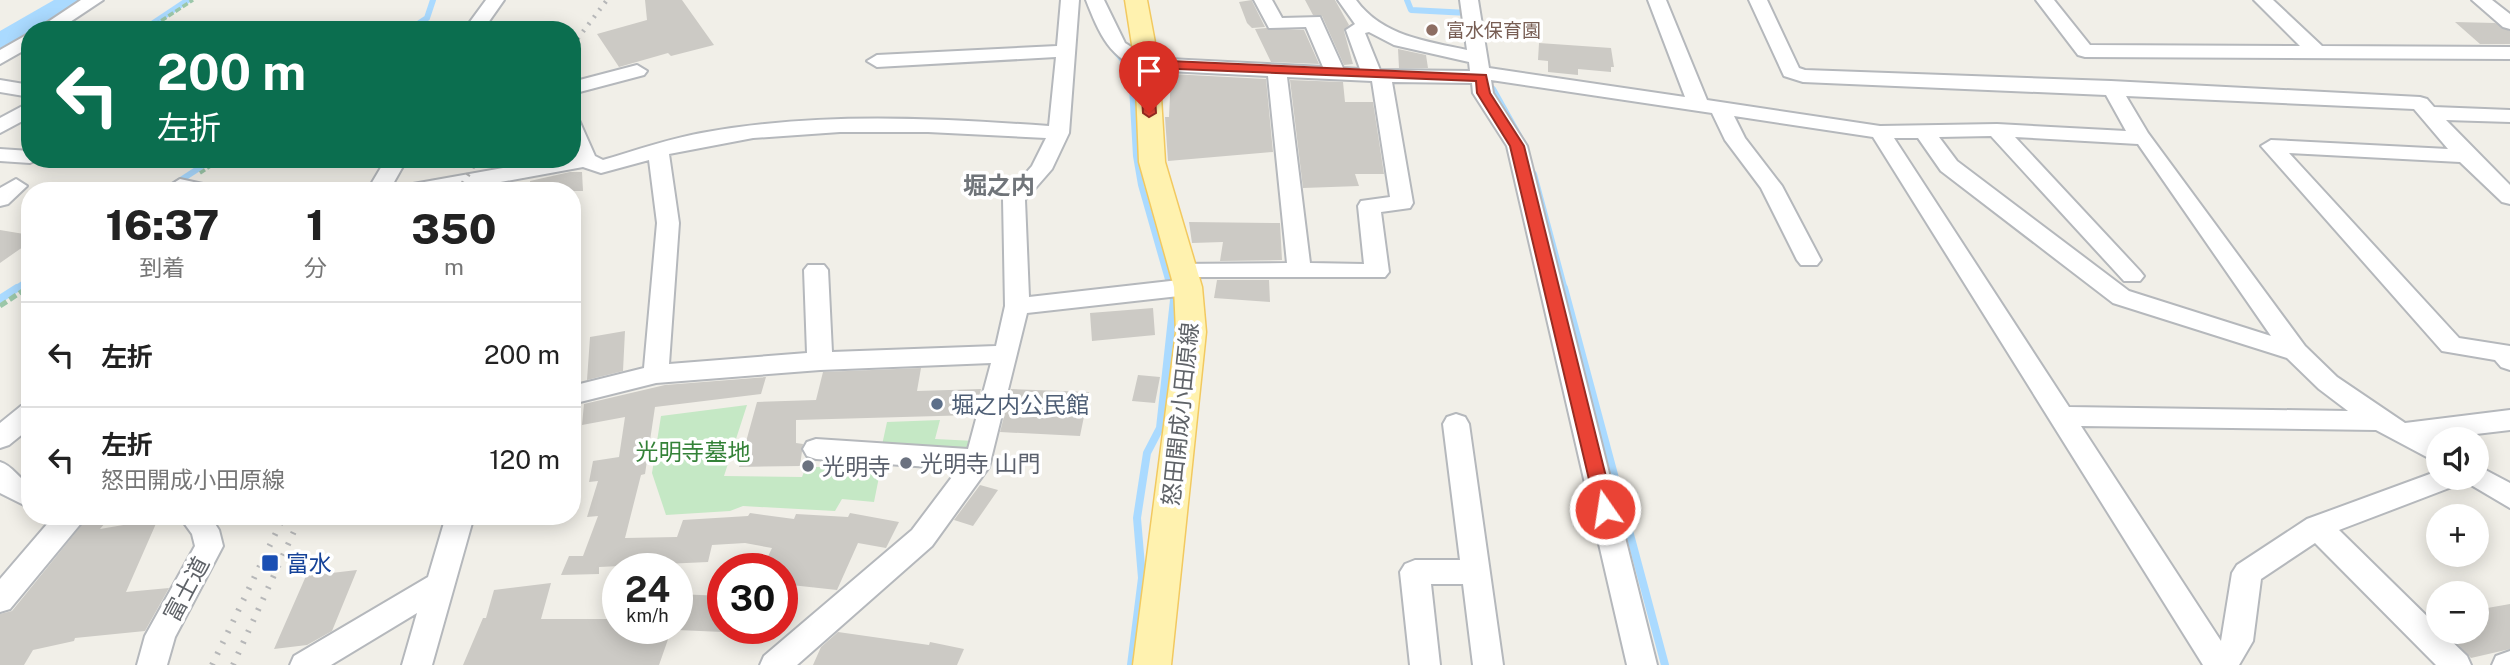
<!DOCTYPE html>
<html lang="ja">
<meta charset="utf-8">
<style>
body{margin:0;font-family:"Public Sans","Noto Sans JP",sans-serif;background:#f2f2f2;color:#222;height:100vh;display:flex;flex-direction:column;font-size:26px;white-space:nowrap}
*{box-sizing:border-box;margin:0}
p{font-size:23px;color:#767676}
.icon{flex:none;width:38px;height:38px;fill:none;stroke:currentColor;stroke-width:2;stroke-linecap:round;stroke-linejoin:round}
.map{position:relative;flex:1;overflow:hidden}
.details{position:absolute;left:21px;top:182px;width:560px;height:343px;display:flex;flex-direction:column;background:#fff;border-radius:28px;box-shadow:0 4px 18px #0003}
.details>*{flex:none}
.hud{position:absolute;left:21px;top:21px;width:560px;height:147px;border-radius:28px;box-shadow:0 4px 18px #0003;background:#0b6e4f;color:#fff;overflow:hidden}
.tools{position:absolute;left:2426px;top:427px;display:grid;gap:14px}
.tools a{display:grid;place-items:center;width:63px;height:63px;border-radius:50%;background:#fff;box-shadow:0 4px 18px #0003;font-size:35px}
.speed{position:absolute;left:602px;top:553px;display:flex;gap:14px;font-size:35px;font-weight:700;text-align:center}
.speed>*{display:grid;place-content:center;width:91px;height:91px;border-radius:50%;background:#fff;box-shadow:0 4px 18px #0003;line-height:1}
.speed small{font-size:18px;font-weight:400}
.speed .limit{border:10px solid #d22;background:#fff;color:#111}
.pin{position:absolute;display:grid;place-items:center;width:60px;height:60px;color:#fff;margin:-72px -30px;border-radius:50% 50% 50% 0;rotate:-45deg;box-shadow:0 0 7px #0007}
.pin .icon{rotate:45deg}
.me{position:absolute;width:77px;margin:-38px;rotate:347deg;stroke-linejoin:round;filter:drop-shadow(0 0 5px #0008)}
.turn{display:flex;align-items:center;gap:24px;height:147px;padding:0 21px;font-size:32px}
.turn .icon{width:91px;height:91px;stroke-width:2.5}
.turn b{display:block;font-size:49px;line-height:60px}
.eta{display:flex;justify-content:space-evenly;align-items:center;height:119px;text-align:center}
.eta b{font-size:42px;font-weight:800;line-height:49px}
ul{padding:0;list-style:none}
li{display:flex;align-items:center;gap:21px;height:105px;padding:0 21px;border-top:2px solid #e0e0e0}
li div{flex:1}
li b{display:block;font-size:26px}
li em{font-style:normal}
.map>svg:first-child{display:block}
.green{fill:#c5e8c5}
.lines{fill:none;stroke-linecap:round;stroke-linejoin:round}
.stream-far1{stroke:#aadaff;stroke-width:6}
.stream{stroke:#aadaff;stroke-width:8}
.river{fill:#aadaff;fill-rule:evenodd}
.building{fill:#cccac5}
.minor-casing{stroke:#b5b8bc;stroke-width:4}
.major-casing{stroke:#f2c960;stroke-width:3}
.path-far1{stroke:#9cc7a9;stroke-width:3.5;stroke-dasharray:6 2.5;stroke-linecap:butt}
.path{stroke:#9cc7a9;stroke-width:5;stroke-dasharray:8 3.5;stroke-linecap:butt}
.minor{fill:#fff;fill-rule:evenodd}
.major{fill:#fff2af;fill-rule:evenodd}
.rail-far1{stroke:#b6b7b8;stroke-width:4.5;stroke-dasharray:2 7;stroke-linecap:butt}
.rail{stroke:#b6b7b8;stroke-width:6;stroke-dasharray:2 10;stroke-linecap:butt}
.route{fill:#ea4335;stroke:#982c22;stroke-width:2}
.education-dot{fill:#8d6e63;stroke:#fff;stroke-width:2.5}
.service-dot{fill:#5c6f8a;stroke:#fff;stroke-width:2.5}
.worship-dot{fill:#6b7280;stroke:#fff;stroke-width:2.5}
.transit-dot{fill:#1a4fb4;stroke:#fff;stroke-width:2.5}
.labels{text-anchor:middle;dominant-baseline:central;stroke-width:7;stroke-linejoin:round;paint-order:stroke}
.far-education-label{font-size:19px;fill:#785e54;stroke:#fff;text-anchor:start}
.service-label{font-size:23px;fill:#4e5e75;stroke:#fff;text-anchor:start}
.street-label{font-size:23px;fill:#5f6368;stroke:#fff}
.park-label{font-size:23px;fill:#348238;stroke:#fff}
.worship-label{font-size:23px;fill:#5b616d;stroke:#fff;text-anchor:start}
.transit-label{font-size:23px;fill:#164399;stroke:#fff;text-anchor:start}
.neighbourhood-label{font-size:24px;font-weight:bold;fill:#70757a;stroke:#fff}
</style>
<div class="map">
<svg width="2510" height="665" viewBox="0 0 2510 665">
<rect width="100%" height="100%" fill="#f1efe8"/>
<!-- green -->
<path class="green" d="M747,405L724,476L802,477L806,467H881L874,502L842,499L835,511L743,506L730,511L666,515L652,473L661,416Z
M940,420L935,439L975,441L971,452L882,445L887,422Z"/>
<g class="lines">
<!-- stream-far1 -->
<path class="stream-far1" d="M1407,0L1411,10L1468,13
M143,30L188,0
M409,30L427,18L433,0
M1115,51L1131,69L1136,156L1141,185L1171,290
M1493,89L1525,146
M1534,174L1565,290
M164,191L213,159
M14,290L30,279"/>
<!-- stream -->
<path class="stream" d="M1564,288L1665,665
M0,299L17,288
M1131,665L1142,578L1137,518L1147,453L1160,428L1174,300L1171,288"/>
<!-- river -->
<path class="river" d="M54,0H92C79,18 51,30 30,30V41L0,55V31Z"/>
</g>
<!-- building -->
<path class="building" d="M645,0H682L714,45L671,56L668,53L619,67L597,34L647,20Z
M1252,0V1L1265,27L1252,28L1247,23L1239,2Z
M1305,0H1335L1349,25L1344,31L1353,64L1344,65L1322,16L1313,15Z
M2455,22L2495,23L2510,31V44H2480Z
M1266,28L1304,30L1319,64L1271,62L1255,29Z
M1539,43L1611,48L1614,67H1611V72L1578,69V75L1548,72V61L1538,60Z
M1398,49L1426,55L1428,68H1399Z
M1171,74L1266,79L1273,152L1168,161L1165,117H1169Z
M1290,80L1343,82L1345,102H1373L1384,174H1355L1359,186L1303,188Z
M570,172H582L583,191H531L530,181Z
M1189,222L1280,223L1282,260L1220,261L1223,242L1192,243Z
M0,230L30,235V242L0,263Z
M1217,280H1269L1270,302L1214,298Z
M1153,308L1155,335L1092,341L1090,313Z
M625,331L623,371L587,380L590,337Z
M921,368L917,391L981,389L974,415L796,420V443L803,444L800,466L739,467L757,402L816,400L823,372Z
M1138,375L1160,377L1155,403L1132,401Z
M766,377L761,394L655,407L645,474L641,475L625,538L677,537L683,520L748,516L750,513L794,519L796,514L848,517L850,513L899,522L886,548L858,543L837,590L782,584V569H762L772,548L745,543L712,545L708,562L599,567V574L561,575L569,556H583L598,516L587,517L598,481L589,482L593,461L619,457L625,417L582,425L584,404L665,385Z
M1011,389L1089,392L1080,436L1000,432Z
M980,485L998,490L973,526L954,520Z
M89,516H111L100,529L158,519L126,592L169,588L145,631L75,638L74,641L33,650L24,665H0V614L12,611Z
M357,570L332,631L307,645L274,649L306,576Z
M551,583L541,619H618V628H672L659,665H463L483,618H486L494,590Z
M677,594L723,596V632L677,630Z
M2510,604V649L2471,658L2446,632H2476V610Z
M838,632L929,645L930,642L964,649L957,665H813L821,647Z"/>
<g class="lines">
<defs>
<path id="minor" d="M81,0H103L58,30H36Z
M486,0H504L483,30H464Z
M1061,0H1079L1069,133L1052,169L1025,200L1029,297L1188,279L1196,282L1200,287L1196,292L1188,295L1027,313L989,467L932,546L797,665H760L764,656L912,530L958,469L816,459L807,456L803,449L807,442L816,439L968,449L991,363L820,370L656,383L572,404V386L644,368L657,223L649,160L601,173L583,167L451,191H402L413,184L554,159H572V118L579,120L595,156L603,160C637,150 671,138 707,132C819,112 936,118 1049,126L1056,57L877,67L867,61L877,55L1057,46ZM840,132H928L1046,138L1032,166L1003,199L1005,306L996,346L832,352L828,270L824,265H808L804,270L807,353L669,364L679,223L669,154L753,138Z
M1086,0H1104L1125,43L1149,58L1323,67L1306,27L1269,28L1254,0H1272L1282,18L1320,17L1343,68L1360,69L1346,30L1355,24L1338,0H1356C1382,36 1426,41 1467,50L1460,0H1478L1489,68L1685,97L1648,0H1666L1707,100L1880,126L1997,124L2126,131L2106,95L1803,82L1784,76L1749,0H1767L1799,68L1805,70L2111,81L2420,97L2427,99L2434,107L2510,110V122L2446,120L2510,185V204L2502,202L2460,162L2289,153L2459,338L2510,346V370L2501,367L2495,360L2442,351L2261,146L2271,140L2448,149L2414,109L2126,96L2148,133L2305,346L2337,377L2405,423L2510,410V430L2434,439L2438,441V463L2376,430L2081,426L2221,641L2232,573L2237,565L2307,519L2438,471V478H2460L2457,485L2339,530L2438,627V632H2442L2467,656L2471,665H2436L2315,543L2261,579L2253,641L2239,665H2203L1873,137L1734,116L1745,138L1782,186L1821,260L1817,265H1801L1797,260L1761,188L1725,140L1712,113L1491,80L1493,93L1527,146L1657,665H1627L1507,146L1473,93L1472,83L1392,82L1413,203L1410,208L1381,212L1389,272L1385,277H1182L1174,274L1170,269L1174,264L1287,263L1268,76L1147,70C1110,61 1099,33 1086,0ZM1369,32L1394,45L1469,62L1470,71L1380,70L1365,33ZM1287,77L1372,81L1390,197L1361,201L1358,206L1364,264L1310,263ZM1991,136L2124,281H2140L2144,276L2140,271L2015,137L2138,144L2271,336L2129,291L1957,161L1939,137ZM1894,138H1918L1941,171L2113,303L2287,358L2319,389L2348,411L2069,407Z
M2036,0H2054L2090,45L2300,46L2254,0H2273L2322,46L2510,47V59L2085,57L2078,55Z
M2472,0H2492L2510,14V29L2503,27Z
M30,33V47L0,64V50Z
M637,65L647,71L644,75L572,94V82Z
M0,80L30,85V97L0,92Z
M30,102V117L0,133V118Z
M0,149L30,151V159H39L30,163L0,161Z
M386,159H407L389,191H367Z
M16,179L27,186L8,204L0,206V188Z
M180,179L212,186L215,191H172L169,186Z
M30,404V428L9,445L0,448V423L21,406Z
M1456,414L1465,417L1469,424L1503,665H1473L1463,584H1431L1440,665H1410L1400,572L1405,564L1415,560H1460L1443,424L1447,417Z
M0,462C13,466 18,478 30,485V508L0,493Z
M2476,465L2510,483V508L2466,482L2464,478H2476Z
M54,516H87L10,609L0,612V579Z
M179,516H210L219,530L223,546L175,637L167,665H137L145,636L195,546L192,534Z
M446,516H474L432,665H402L417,613L331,665H290L294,656L428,577Z
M2510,651V665H2492L2496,656Z"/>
<path id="major" d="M1125,0H1147L1159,64L1165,162L1202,287L1206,332L1171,665H1133L1176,332L1174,287L1139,162L1135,64Z"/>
</defs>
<!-- minor casing -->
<use href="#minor" class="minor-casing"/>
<!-- major casing -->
<use href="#major" class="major-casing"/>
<!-- path-far1 -->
<path class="path-far1" d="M147,30L193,0
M200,173L221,159
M24,290L30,286"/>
<!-- path -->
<path class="path" d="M0,306L27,288"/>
<!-- minor -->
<use href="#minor" class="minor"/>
<!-- major -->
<use href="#major" class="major"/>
<!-- rail-far1 -->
<path class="rail-far1" d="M572,46L607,0
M458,191L478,159"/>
<!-- rail -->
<path class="rail" d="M212,665L284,516
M233,665L301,516"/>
</g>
<!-- route -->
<path class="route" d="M1147,60L1486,75L1490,93L1524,146L1614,509L1611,514L1605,516L1596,509L1510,146L1477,93L1476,81L1153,68L1156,113L1149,117L1143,113L1140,64Z"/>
<!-- markers -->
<circle class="education-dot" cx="1432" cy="30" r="7"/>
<circle class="service-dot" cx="937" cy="404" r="7"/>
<g class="worship-dot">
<circle cx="906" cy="463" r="7"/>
<circle cx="808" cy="466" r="7"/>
</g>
<rect class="transit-dot" x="261" y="554" width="18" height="18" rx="3.5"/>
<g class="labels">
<!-- far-education labels -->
<g class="far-education-label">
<text x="1446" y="30">富水保育園</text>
</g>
<!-- service labels -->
<g class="service-label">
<text x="951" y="404">堀之内公民館</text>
</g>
<!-- street labels -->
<g class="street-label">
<text transform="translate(1180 414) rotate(-84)">怒田開成小田原線</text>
<text transform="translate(186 589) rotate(-62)">富士道</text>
</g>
<!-- park labels -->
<g class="park-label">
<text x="693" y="451">光明寺墓地</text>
</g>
<!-- worship labels -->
<g class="worship-label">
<text x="920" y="463">光明寺 山門</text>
<text x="822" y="466">光明寺</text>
</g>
<!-- transit labels -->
<g class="transit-label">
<text x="286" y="563">富水</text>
</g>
<!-- neighbourhood labels -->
<g class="neighbourhood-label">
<text x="999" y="185">堀之内</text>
</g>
</g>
</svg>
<div class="tools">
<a><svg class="icon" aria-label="sound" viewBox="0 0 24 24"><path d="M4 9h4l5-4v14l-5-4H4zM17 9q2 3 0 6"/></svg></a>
<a>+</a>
<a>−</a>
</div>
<div class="speed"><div>24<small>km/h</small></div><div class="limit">30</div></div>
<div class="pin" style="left:1149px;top:113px;background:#d93025"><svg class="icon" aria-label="arrive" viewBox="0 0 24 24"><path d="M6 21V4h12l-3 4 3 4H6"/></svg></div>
<svg class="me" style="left:1605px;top:509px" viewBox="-20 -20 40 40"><circle r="17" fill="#ea4335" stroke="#fff" stroke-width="3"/><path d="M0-11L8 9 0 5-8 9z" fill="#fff"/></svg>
<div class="hud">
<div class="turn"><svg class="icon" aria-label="left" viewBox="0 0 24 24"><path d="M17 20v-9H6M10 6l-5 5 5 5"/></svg><div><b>200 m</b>左折</div></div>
</div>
<section class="details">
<div class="eta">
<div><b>16:37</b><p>到着</p></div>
<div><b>1</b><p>分</p></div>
<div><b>350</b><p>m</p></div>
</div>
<ul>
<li><svg class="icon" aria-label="left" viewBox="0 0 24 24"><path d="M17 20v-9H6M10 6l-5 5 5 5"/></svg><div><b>左折</b></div><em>200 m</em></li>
<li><svg class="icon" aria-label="left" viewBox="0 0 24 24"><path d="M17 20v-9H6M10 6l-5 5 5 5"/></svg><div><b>左折</b><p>怒田開成小田原線</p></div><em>120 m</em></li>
</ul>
</section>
</div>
